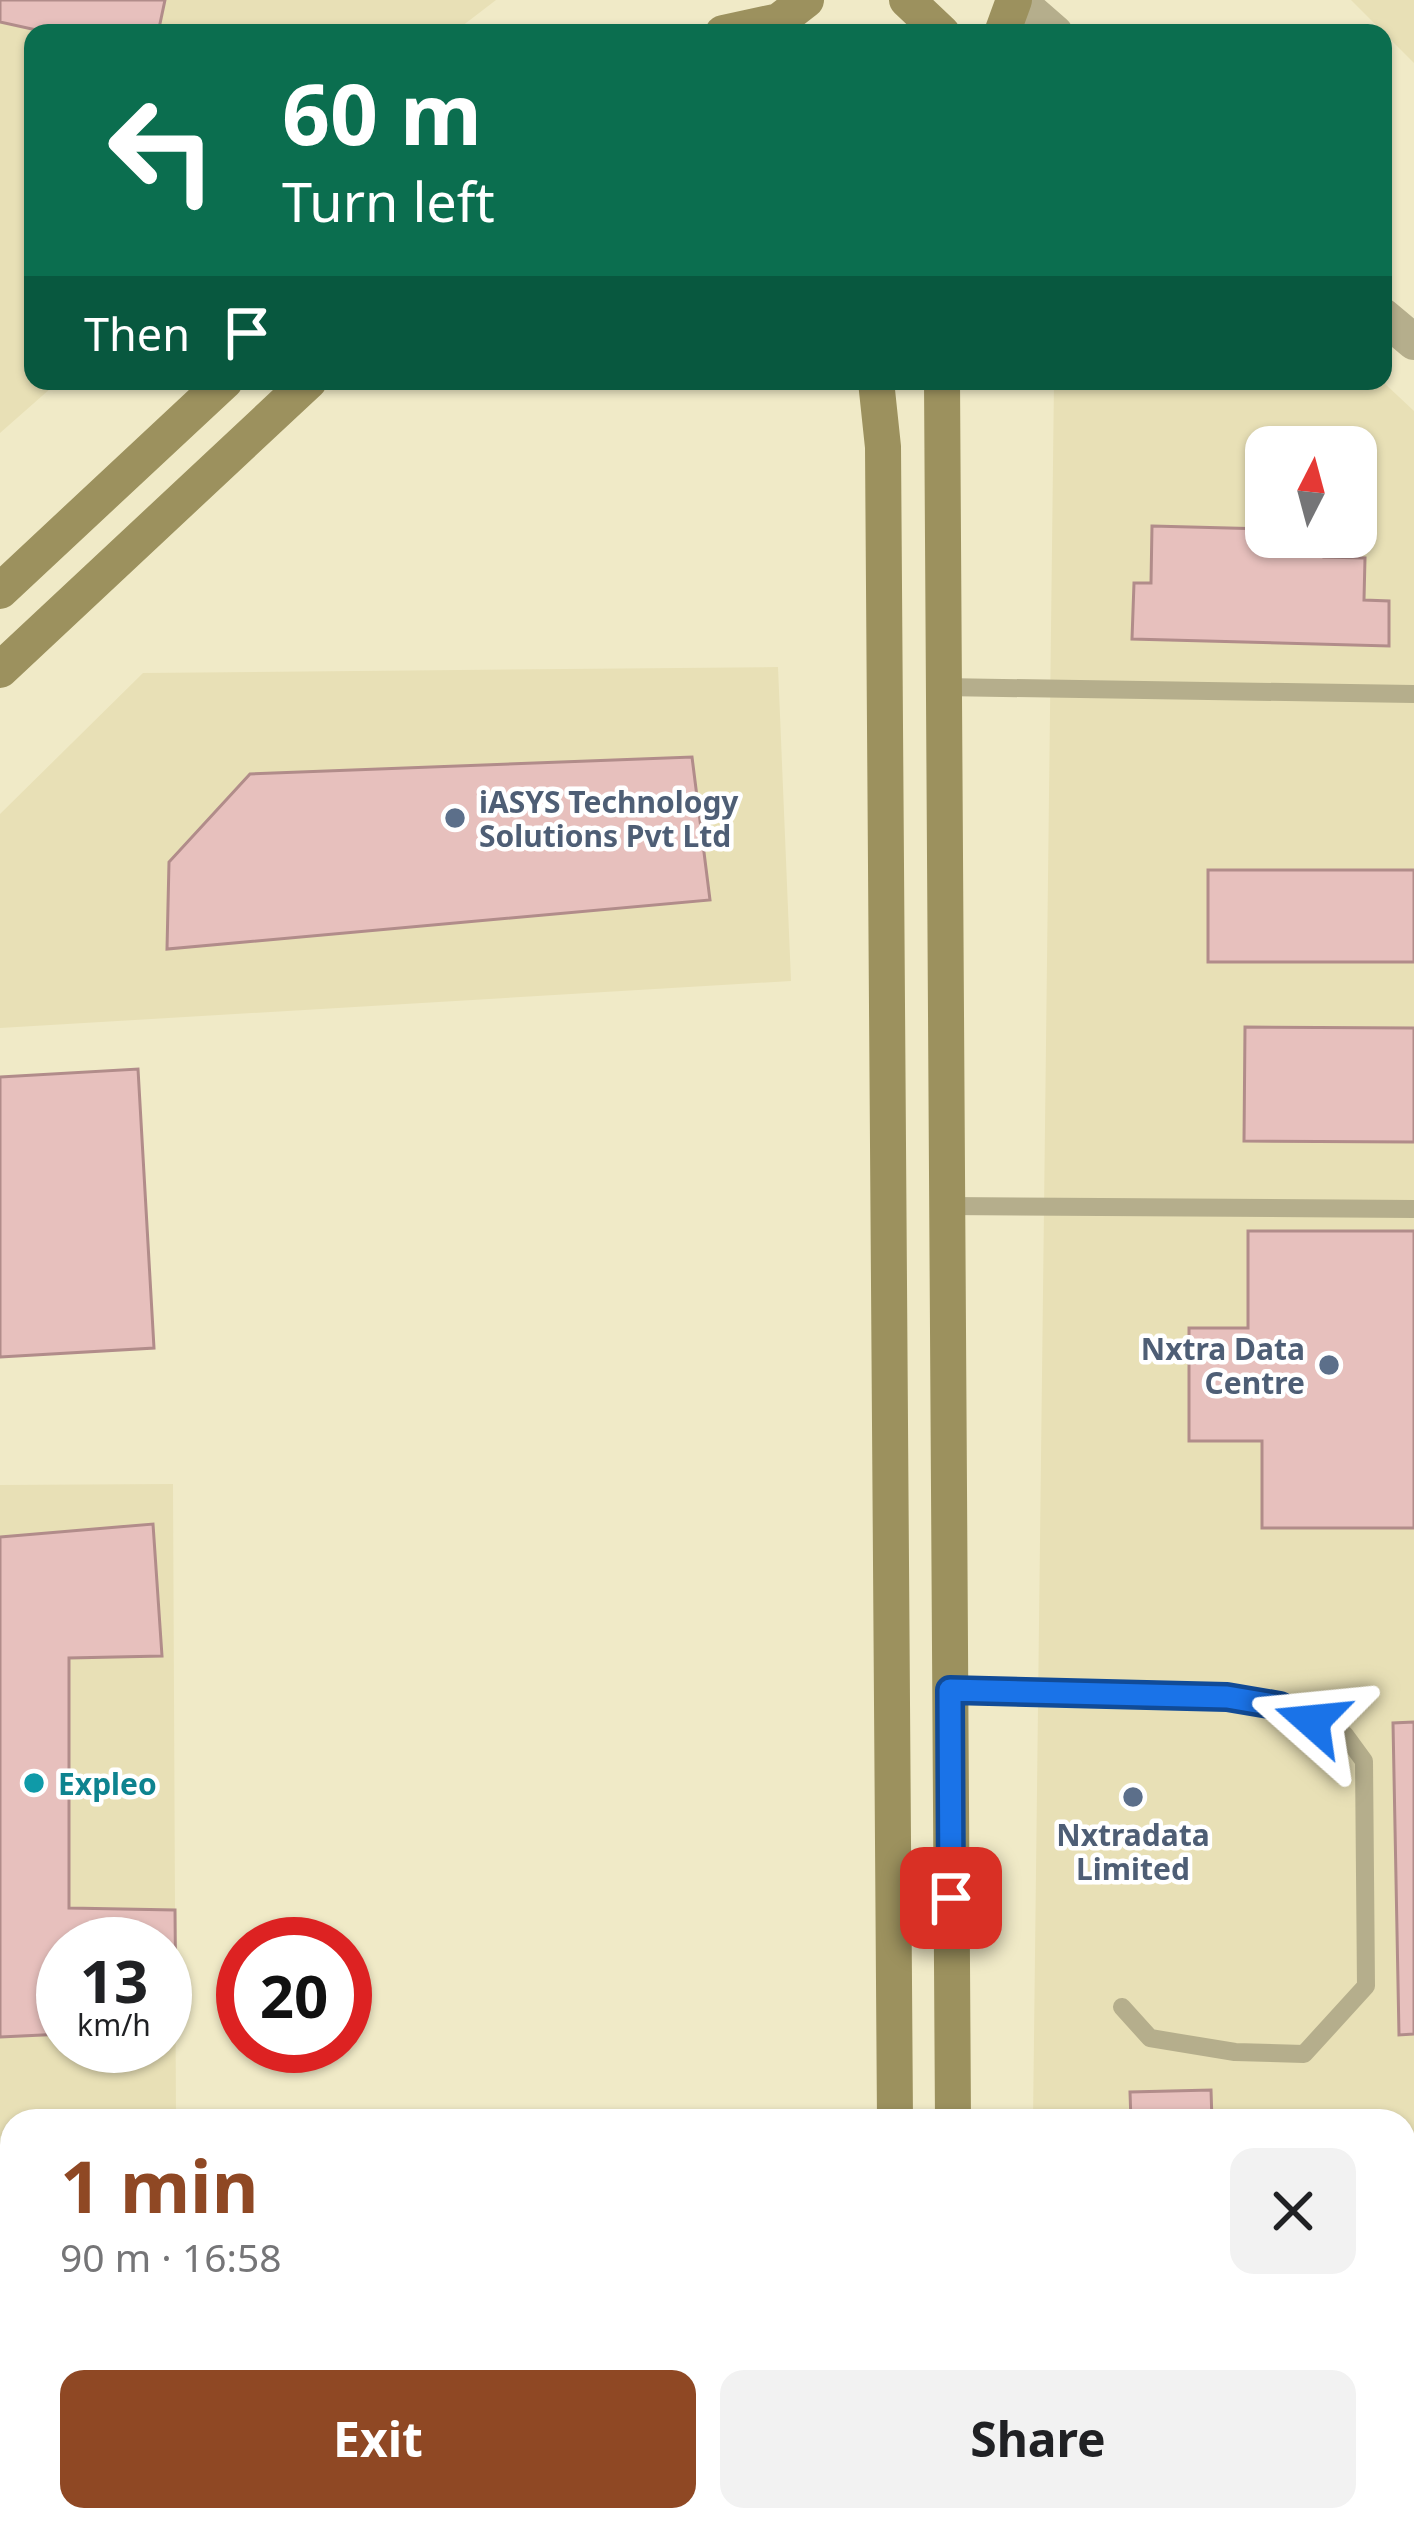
<!DOCTYPE html>
<meta charset="utf-8">
<style>
body{margin:0;font-family:"Noto Sans",sans-serif;background:#f2f2f2;color:#202124;height:100vh;display:flex;flex-direction:column;font-size:45px;white-space:nowrap}
*{box-sizing:border-box;margin:0}
p{font-size:39px;color:#757577}
.icon{flex:none;width:66px;height:66px;fill:none;stroke:currentColor;stroke-width:2;stroke-linecap:round;stroke-linejoin:round}
.map{position:relative;flex:1;overflow:hidden}
.side{position:absolute;left:0px;top:2109px;width:1416px;height:423px;display:flex;flex-direction:column;background:#fff;border-radius:36px 36px 0 0;box-shadow:0 3px 9px #0004}
.side>*{flex:none}
.banner{position:absolute;left:24px;top:24px;width:1368px;height:366px;border-radius:24px;box-shadow:0 3px 9px #0004;background:#0b6e4f;color:#fff;overflow:hidden}
.needle{width:78px;rotate:6deg}
.fabs{position:absolute;left:1245px;top:426px;display:grid;gap:24px}
.fabs a{display:grid;place-items:center;width:132px;height:132px;border-radius:24px;background:#fff;box-shadow:0 3px 9px #0004;font-size:60px}
.speed{position:absolute;left:36px;top:1917px;display:flex;gap:24px;font-size:60px;font-weight:700;text-align:center}
.speed>*{display:grid;place-content:center;width:156px;height:156px;border-radius:50%;background:#fff;box-shadow:0 3px 9px #0004;line-height:1}
.speed small{font-size:30px;font-weight:400}
.speed .limit{border:18px solid #d22;background:#fff;color:#111}
.pin{position:absolute;display:grid;place-items:center;width:102px;height:102px;color:#fff;margin:-51px;border-radius:24px;box-shadow:0 6px 18px #0006}
.me{position:absolute;width:132px;margin:-66px;rotate:288deg;stroke-linejoin:round;filter:drop-shadow(0 0 9px #0008)}
.turn{display:flex;align-items:center;gap:42px;height:252px;padding:0 60px;font-size:54px}
.turn .icon{width:156px;height:156px;stroke-width:2.5}
.turn b{display:block;font-size:84px;line-height:102px}
.then{display:flex;align-items:center;height:114px;padding:0 60px;background:#0003;gap:24px;font-size:45px}
.round{display:grid;place-items:center;flex:none;width:126px;height:126px;border-radius:24px;background:#f2f2f2}
.headline{display:flex;align-items:center;justify-content:space-between;height:204px;padding:0 60px}
h1{font-size:72px;font-weight:700;line-height:90px;color:#8f4824}
.button{display:flex;gap:24px;margin-top:auto;padding:24px 60px}
.button a{flex:1;height:138px;border-radius:24px;background:#8f4824;color:#fff;font-size:48px;font-weight:700;line-height:138px;text-align:center}
.button a+a{background:#f2f2f2;color:#202124}
.map>svg:first-child{display:block}
.built{fill:#e8e0b6;fill-rule:evenodd}
.building{fill:#e7c0bd;stroke:#b18c8a;stroke-width:3}
.lines{fill:none;stroke-linecap:round;stroke-linejoin:round}
.lane{stroke:#b5ae8c;stroke-width:18}
.street{stroke:#b5ae8c;stroke-width:36}
.secondary{stroke:#9c915e;stroke-width:36}
.route-casing{stroke:#114b97;stroke-width:30}
.route{stroke:#1a73e8;stroke-width:21}
.service-dot{fill:#5c6f8a;stroke:#fff;stroke-width:4.5}
.culture-dot{fill:#0f9aa8;stroke:#fff;stroke-width:4.5}
.labels{text-anchor:middle;dominant-baseline:central;stroke-width:9;stroke-linejoin:round;paint-order:stroke}
.service-label{font-size:30px;font-weight:bold;fill:#4e5e75;stroke:#fff;text-anchor:start}
.culture-label{font-size:30px;font-weight:bold;fill:#0d838f;stroke:#fff;text-anchor:start}
</style>
<div class="map">
<svg width="1414" height="2530" viewBox="0 0 1414 2530">
<rect width="100%" height="100%" fill="#f0eac7"/>
<!-- built -->
<path class="built" d="M0,0H496L453,33H33V381H59L0,433Z
M1351,0H1414V63Z
M1054,381H1382L1414,411V2178H1404V2121H1033ZM1266,447H1356V537H1266Z
M778,667L791,981L0,1028V814L143,673Z
M173,1484L176,2121H12V2136H0V1485ZM63,1944H165V2046H63Z
M61,2520H645V2530H62Z"/>
<!-- building -->
<path class="building" d="M0,0H165L158,33H50L0,22Z
M1152,526L1266,529V537H1325L1324,557L1365,558L1364,600L1389,601V646L1132,639L1134,583H1151Z
M692,757L710,900L167,949L169,862L250,774Z
M1208,870H1414V962H1208Z
M1245,1027L1414,1028V1142L1244,1141Z
M138,1069L154,1348L0,1357V1077Z
M1248,1231H1414V1528H1262V1441H1189V1328H1248Z
M153,1524L162,1656L69,1658V1908L175,1910L176,2028L165,2029V1944H63V2034L0,2037V1537Z
M1414,1722V2034L1399,2035L1393,1723Z
M1211,2090L1212,2121H1131L1130,2092Z
M284,2520H619V2530H284Z"/>
<g class="lines">
<!-- lane -->
<path class="lane" d="M942,687L1414,694
M946,1206L1414,1209
M949,1689L1227,1697L1280,1706L1345,1735L1364,1761L1366,1986L1304,2054L1235,2052L1150,2038L1122,2007"/>
<!-- street -->
<path class="street" d="M1017,0L1055,33
M1383,316L1414,342"/>
<!-- secondary -->
<path class="secondary" d="M907,0L942,33
M723,33L779,21
M770,33L779,21L806,0
M1002,33L1014,0
M876,381L883,447L895,2121
M942,381L953,2121
M0,591L225,381
M0,670L309,381
M1404,2234L1414,2233
M0,2258H12
M1404,2296H1414
M0,2321H12"/>
</g>
<g class="lines">
<defs>
<path id="route" d="M951,1898L950,1690L1227,1697L1280,1706L1312,1721"/>
</defs>
<!-- route casing -->
<use href="#route" class="route-casing"/>
<!-- route -->
<use href="#route" class="route"/>
</g>
<!-- markers -->
<g class="service-dot">
<circle cx="455" cy="818" r="12"/>
<circle cx="1329" cy="1365" r="12"/>
<circle cx="1133" cy="1797" r="12"/>
</g>
<circle class="culture-dot" cx="34" cy="1783" r="12"/>
<g class="labels">
<!-- service labels -->
<g class="service-label">
<text x="479" y="801">iASYS Technology<tspan x="479" dy="34">Solutions Pvt Ltd</tspan></text>
<text x="1305" y="1348" text-anchor="end">Nxtra Data<tspan x="1305" dy="34">Centre</tspan></text>
<text x="1133" y="1834" text-anchor="middle">Nxtradata<tspan x="1133" dy="34">Limited</tspan></text>
</g>
<!-- culture labels -->
<g class="culture-label">
<text x="58" y="1783">Expleo</text>
</g>
</g>
</svg>
<div class="fabs">
<a><svg class="needle" viewBox="-14 -14 28 28"><path d="M0-13l5 13h-10z" fill="#e53935"/><path d="M0 13l5-13h-10z" fill="#757577"/></svg></a>
</div>
<div class="speed"><div>13<small>km/h</small></div><div class="limit">20</div></div>
<div class="pin" style="left:951px;top:1898px;background:#d93025"><svg class="icon" aria-label="arrive" viewBox="0 0 24 24"><path d="M6 21V4h12l-3 4 3 4H6"/></svg></div>
<svg class="me" style="left:1312px;top:1721px" viewBox="-20 -20 40 40"><path d="M0-17L14 15 0 8-14 15z" fill="#1a73e8" stroke="#fff" stroke-width="4"/></svg>
<div class="banner">
<div class="turn"><svg class="icon" aria-label="left" viewBox="0 0 24 24"><path d="M17 20v-9H6M10 6l-5 5 5 5"/></svg><div><b>60 m</b>Turn left</div></div>
<div class="then">Then<svg class="icon" aria-label="arrive" viewBox="0 0 24 24"><path d="M6 21V4h12l-3 4 3 4H6"/></svg></div>
</div>
<section class="side">
<div class="headline"><div><h1>1 min</h1><p>90 m · 16:58</p></div><a class="round"><svg class="icon" aria-label="close" viewBox="0 0 24 24"><path d="M6 6l12 12M18 6L6 18"/></svg></a></div>
<div class="button"><a>Exit</a><a>Share</a></div>
</section>
</div>
